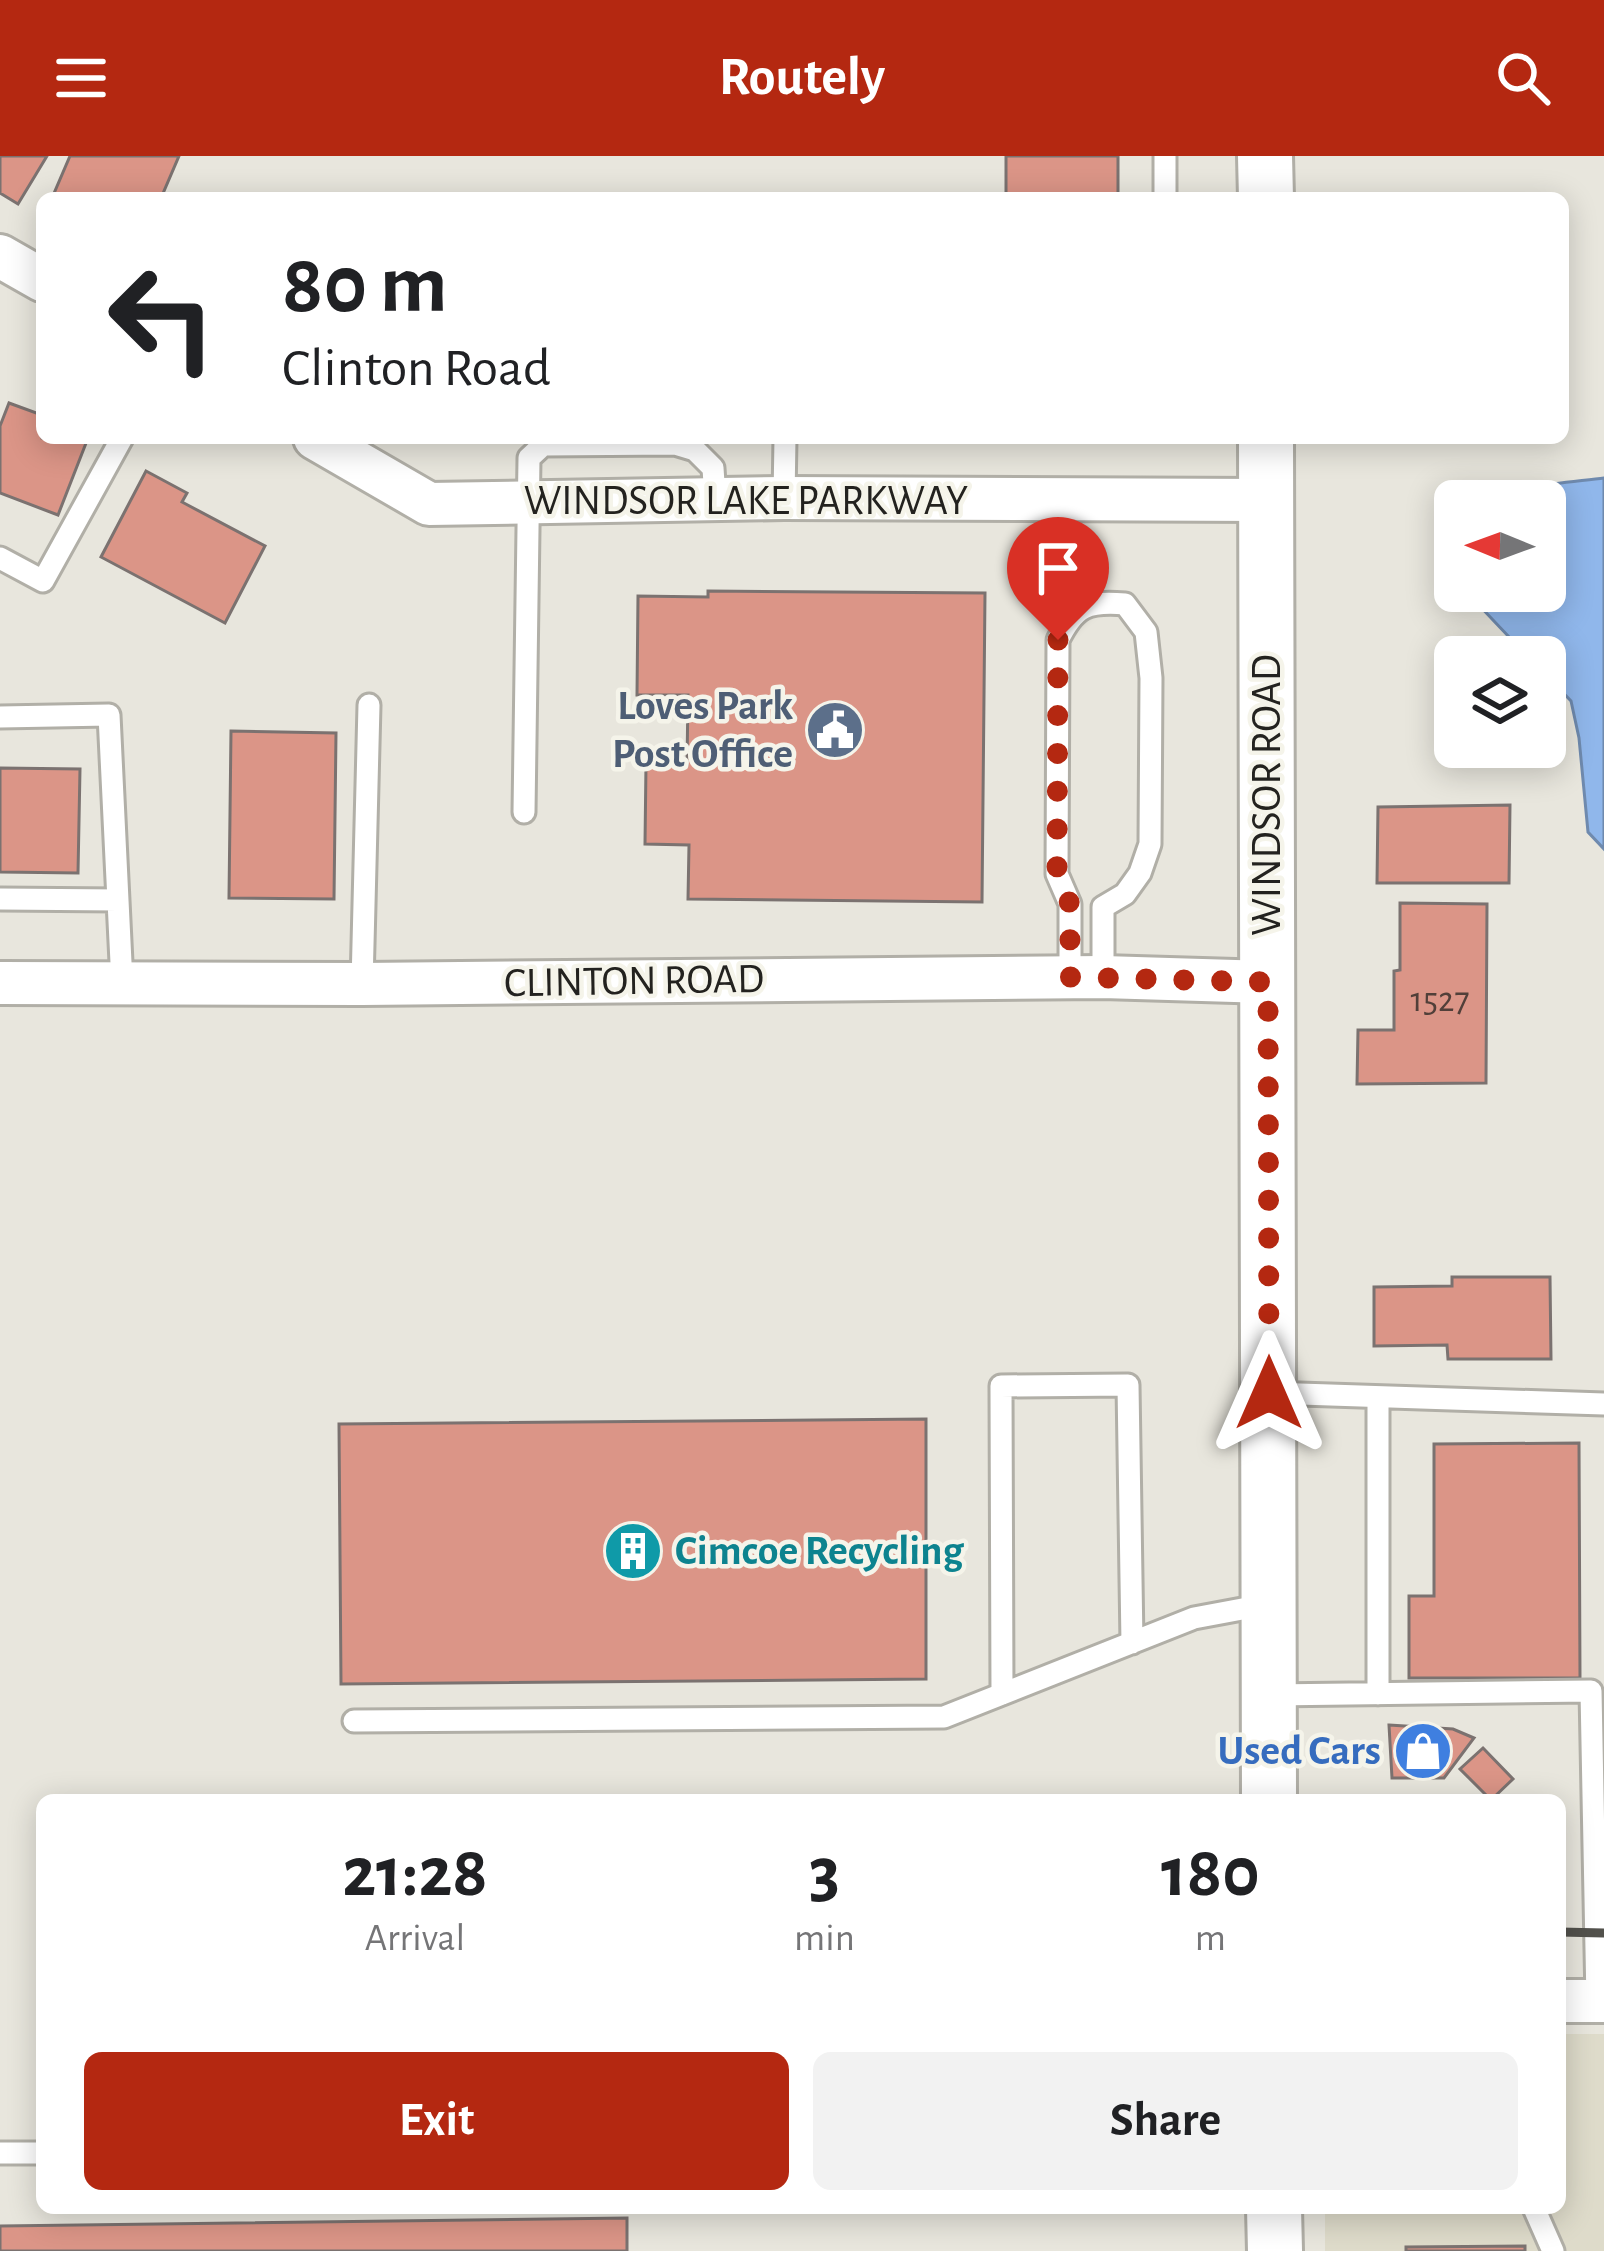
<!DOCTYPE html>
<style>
body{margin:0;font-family:"Alegreya Sans",sans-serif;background:#f2f2f2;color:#202124;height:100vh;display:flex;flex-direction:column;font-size:45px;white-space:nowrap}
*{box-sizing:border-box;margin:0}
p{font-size:39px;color:#757577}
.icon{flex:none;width:66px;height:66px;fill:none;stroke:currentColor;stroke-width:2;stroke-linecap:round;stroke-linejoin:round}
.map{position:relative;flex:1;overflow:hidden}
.sheet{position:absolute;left:36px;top:1638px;width:1530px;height:420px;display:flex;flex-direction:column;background:#fff;border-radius:18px;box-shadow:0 6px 30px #0003}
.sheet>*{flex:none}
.top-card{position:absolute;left:36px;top:36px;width:1533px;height:252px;border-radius:18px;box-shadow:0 6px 30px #0003;background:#fff;color:#202124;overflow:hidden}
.needle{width:78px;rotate:271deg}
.fabs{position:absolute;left:1434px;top:324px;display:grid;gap:24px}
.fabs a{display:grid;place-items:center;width:132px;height:132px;border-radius:18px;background:#fff;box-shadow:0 6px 30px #0003;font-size:60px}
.pin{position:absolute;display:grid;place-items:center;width:102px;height:102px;color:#fff;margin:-123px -51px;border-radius:50% 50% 50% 0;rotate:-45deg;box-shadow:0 0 12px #0007}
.pin .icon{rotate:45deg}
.me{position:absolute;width:132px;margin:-66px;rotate:0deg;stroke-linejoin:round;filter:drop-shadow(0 0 9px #0008)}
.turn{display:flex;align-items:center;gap:42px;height:252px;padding:0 48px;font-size:54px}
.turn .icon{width:156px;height:156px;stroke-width:2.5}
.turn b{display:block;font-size:84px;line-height:102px}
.eta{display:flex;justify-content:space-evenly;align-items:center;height:204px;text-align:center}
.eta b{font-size:72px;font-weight:700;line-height:84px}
.cta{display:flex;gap:24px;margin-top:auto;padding:24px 48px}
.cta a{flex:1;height:138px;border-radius:18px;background:#b42811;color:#fff;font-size:48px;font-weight:700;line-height:138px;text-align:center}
.cta a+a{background:#f2f2f2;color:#202124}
header{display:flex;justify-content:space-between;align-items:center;height:156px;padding:0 48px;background:#b42811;color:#fff;font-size:54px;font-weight:700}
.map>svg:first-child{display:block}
.built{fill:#dedbca}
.water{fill:#90b7eb;stroke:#6f8aae;stroke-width:3}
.building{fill:#db9587;stroke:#7b7270;stroke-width:3}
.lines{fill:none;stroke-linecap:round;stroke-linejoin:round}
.service-casing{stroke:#b1afa7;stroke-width:27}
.minor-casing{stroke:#b1afa7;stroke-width:48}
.tertiary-casing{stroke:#b1afa7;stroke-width:60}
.service{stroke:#fff;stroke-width:21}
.minor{stroke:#fff;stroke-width:42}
.tertiary{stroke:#fff;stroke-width:54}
.rail{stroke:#52514c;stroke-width:9}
.route{stroke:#b42811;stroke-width:21;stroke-dasharray:0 37.8}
.labels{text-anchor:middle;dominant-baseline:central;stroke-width:9;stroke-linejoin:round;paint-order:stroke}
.number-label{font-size:36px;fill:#513f39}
.street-label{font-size:42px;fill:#23221f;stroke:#f5f4ea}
.service-label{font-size:42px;font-weight:bold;fill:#4e5e75;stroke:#f5f4ea;text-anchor:end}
.culture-label{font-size:42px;font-weight:bold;fill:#0d838f;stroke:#f5f4ea;text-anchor:start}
.shop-label{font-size:42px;font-weight:bold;fill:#366cbe;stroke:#f5f4ea;text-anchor:end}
</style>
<header><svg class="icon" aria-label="menu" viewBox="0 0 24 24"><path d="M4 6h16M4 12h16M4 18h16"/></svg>Routely<svg class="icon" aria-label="search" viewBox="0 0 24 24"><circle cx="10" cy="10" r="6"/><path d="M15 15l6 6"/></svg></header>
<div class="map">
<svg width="1604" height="2095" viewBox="0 0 1604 2095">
<rect width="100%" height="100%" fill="#e8e6dd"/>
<!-- built -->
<path class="built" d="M1560,1878H1604V2095H1325V2052H1560Z"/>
<!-- water -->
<path class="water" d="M1604,322V693L1588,676L1579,582L1571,545L1545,518V501H1528L1475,445L1472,435H1545V345H1496C1512,329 1577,326 1604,322Z"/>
<!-- building -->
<path class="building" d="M0,0H47L18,48L0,37Z
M70,0H179L161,42H52Z
M1006,0H1118V42H1006Z
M9,247L42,259V282H88L58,359L0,337V270Z
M146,315L187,337L182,346L265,390L225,467L101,401Z
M708,435L985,437L982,746L688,743L689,689L645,688L646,608L687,609L688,539H637L638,440L708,441Z
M231,575L336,577L334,743L229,742Z
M0,612L80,613L78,717L0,716Z
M1510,649L1509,727H1377L1378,651Z
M1400,747L1487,748L1486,927L1357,928L1358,874H1394V815L1400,814Z
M1452,1121H1550L1551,1203H1448L1447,1189L1374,1190V1131L1452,1130Z
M926,1263V1523L341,1528L339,1268Z
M1579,1287L1580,1522H1409V1440H1434V1288Z
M1389,1569L1453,1573L1474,1582L1444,1622H1392Z
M1483,1592L1513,1623L1491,1644L1460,1613Z
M627,2062V2095H0V2070Z
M1525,2090V2095H1406V2091Z"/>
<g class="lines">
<defs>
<path id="service" d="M1165,0V42
M784,342L785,282
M0,402L43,425L122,282
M0,561L109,559L122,827
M524,656L529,302L543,289L675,288L695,294L713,312L715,343
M0,743L118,744
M1070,821V748L1057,718L1058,484C1075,450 1087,445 1125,448L1146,476L1151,522L1150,688L1140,717L1125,738L1103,751V821
M362,828L369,549
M1269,1237L1604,1248
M1002,1538L1001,1230L1128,1229L1132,1487
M1378,1538V1241
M1271,1539L1591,1535L1597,1845
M354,1565L944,1561L1194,1462L1269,1448
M0,1997H42
M1534,2052L1553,2095"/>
<path id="minor" d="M0,100L42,124
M315,282L429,348L784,342L1266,344
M0,827L362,828L1103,821L1268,826
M1560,1845H1604"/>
<path id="tertiary" d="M1265,0L1266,42
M1266,282L1269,1644
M1274,2052L1275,2095"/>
</defs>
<!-- service casing -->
<use href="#service" class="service-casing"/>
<!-- minor casing -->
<use href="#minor" class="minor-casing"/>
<!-- tertiary casing -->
<use href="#tertiary" class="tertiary-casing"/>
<!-- service -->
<use href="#service" class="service"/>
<!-- minor -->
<use href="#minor" class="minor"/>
<!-- tertiary -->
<use href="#tertiary" class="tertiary"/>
<!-- rail -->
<path class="rail" d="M1560,1776L1604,1777"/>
</g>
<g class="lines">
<!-- route -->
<path class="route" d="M1058,484L1057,718L1070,748V821L1268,826L1269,1237"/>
</g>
<!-- icons -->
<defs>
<symbol id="civic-disc" viewBox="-11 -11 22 22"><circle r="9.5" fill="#5c6f8a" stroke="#f5f4ea"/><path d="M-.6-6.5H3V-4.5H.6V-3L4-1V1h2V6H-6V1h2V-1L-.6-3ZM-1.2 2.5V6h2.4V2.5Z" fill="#fff"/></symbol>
<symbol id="building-disc" viewBox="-11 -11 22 22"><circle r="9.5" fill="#0f9aa8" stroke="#f5f4ea"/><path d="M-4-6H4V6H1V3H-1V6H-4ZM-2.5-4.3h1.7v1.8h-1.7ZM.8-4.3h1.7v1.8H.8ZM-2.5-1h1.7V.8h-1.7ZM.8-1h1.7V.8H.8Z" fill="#fff"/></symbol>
<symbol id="shop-disc" viewBox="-11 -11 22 22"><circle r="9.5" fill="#3f7fe0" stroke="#f5f4ea"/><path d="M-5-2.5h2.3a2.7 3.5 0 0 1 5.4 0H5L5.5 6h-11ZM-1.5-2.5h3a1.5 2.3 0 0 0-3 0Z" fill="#fff"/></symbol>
</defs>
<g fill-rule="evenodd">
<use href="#civic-disc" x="802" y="541" width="66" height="66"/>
<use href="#building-disc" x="600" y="1362" width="66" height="66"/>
<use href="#shop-disc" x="1390" y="1562" width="66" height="66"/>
</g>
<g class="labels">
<!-- number labels -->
<g class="number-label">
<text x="1440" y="844">1527</text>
</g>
<!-- street labels -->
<g class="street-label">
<text x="746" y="345">WINDSOR LAKE PARKWAY</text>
<text transform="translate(1267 639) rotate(-90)">WINDSOR ROAD</text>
<text transform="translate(634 825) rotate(-1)">CLINTON ROAD</text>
</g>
<!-- service labels -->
<g class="service-label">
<text x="793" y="550">Loves Park<tspan x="793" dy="48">Post Office</tspan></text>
</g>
<!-- culture labels -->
<g class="culture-label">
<text x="675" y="1395">Cimcoe Recycling</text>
</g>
<!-- shop labels -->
<g class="shop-label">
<text x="1381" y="1595">Used Cars</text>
</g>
</g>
</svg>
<div class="fabs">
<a><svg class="needle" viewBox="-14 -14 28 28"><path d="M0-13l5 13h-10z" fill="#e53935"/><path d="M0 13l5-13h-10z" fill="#757577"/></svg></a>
<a><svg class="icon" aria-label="layers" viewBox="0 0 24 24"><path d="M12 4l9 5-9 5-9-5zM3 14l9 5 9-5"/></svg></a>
</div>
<div class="pin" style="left:1058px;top:484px;background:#d93025"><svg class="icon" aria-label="arrive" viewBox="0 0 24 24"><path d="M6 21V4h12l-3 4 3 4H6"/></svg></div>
<svg class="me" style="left:1269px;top:1237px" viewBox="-20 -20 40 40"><path d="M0-17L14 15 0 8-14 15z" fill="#b42811" stroke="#fff" stroke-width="4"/></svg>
<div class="top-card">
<div class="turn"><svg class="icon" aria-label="left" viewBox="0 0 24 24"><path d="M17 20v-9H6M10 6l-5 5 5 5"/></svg><div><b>80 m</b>Clinton Road</div></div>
</div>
<section class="sheet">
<div class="eta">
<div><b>21:28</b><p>Arrival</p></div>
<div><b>3</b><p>min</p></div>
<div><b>180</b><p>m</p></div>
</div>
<div class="cta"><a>Exit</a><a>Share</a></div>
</section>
</div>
